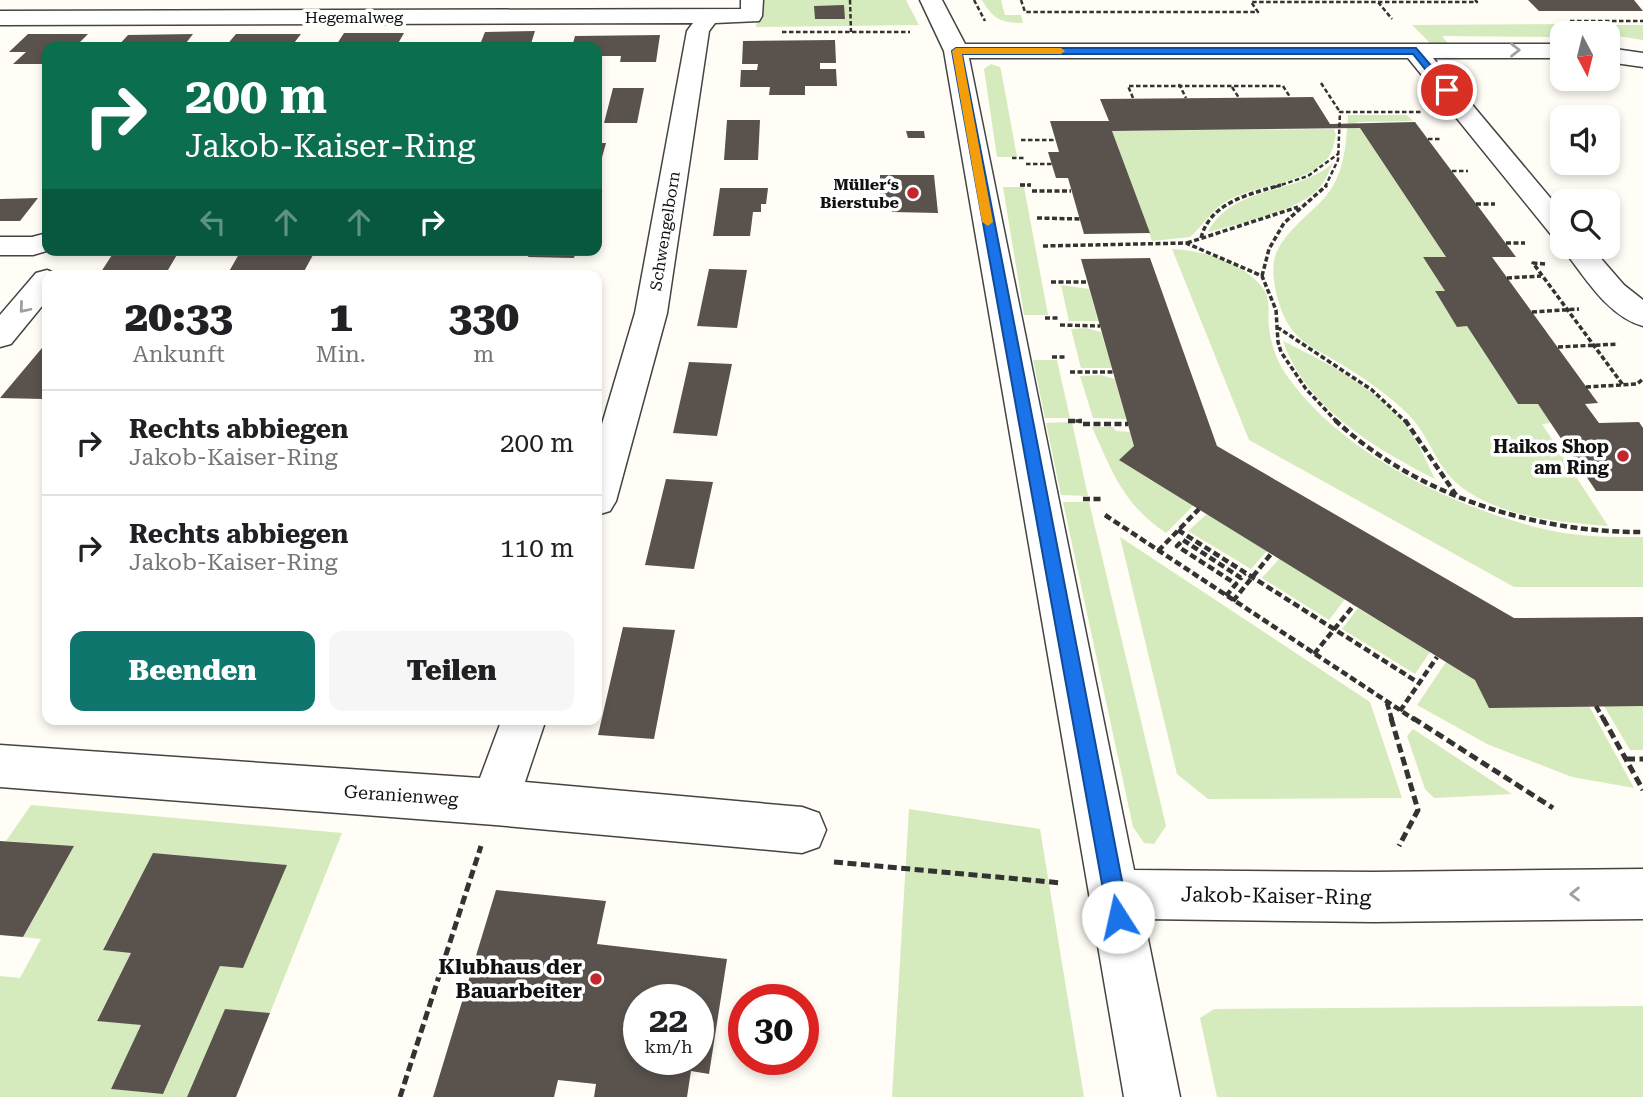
<!DOCTYPE html>
<html lang="de">
<meta charset="utf-8">
<style>
body{margin:0;font-family:"Roboto Serif",serif;background:#f6f6f6;color:#202124;height:100vh;display:flex;flex-direction:column;font-size:26px;white-space:nowrap}
*{box-sizing:border-box;margin:0}
p{font-size:23px;color:#757577}
.icon{flex:none;width:38px;height:38px;fill:none;stroke:currentColor;stroke-width:2;stroke-linecap:round;stroke-linejoin:round}
.map{position:relative;flex:1;overflow:hidden}
.side{position:absolute;left:42px;top:270px;width:560px;height:455px;display:flex;flex-direction:column;background:#fff;border-radius:14px;box-shadow:0 4px 10px #0003}
.side>*{flex:none}
.guide{position:absolute;left:42px;top:42px;width:560px;height:214px;border-radius:14px;box-shadow:0 4px 10px #0003;background:#0b6e4f;color:#fff;overflow:hidden}
.needle{width:46px;rotate:173deg}
.buttons{position:absolute;left:1550px;top:21px;display:grid;gap:14px}
.buttons a{display:grid;place-items:center;width:70px;height:70px;border-radius:14px;background:#fff;box-shadow:0 4px 10px #0003;font-size:35px}
.speed{position:absolute;left:623px;top:984px;display:flex;gap:14px;font-size:35px;font-weight:700;text-align:center}
.speed>*{display:grid;place-content:center;width:91px;height:91px;border-radius:50%;background:#fff;box-shadow:0 4px 10px #0003;line-height:1}
.speed small{font-size:18px;font-weight:400}
.speed .limit{border:10px solid #d22;background:#fff;color:#111}
.pin{position:absolute;display:grid;place-items:center;width:60px;height:60px;color:#fff;margin:-30px;border:4px solid #fff;border-radius:50%;box-shadow:0 2px 7px #0007}
.me{position:absolute;width:77px;margin:-38px;rotate:350deg;stroke-linejoin:round;filter:drop-shadow(0 0 5px #0008)}
.turn{display:flex;align-items:center;gap:24px;height:147px;padding:0 28px;font-size:32px}
.turn .icon{width:91px;height:91px;stroke-width:2.5}
.turn b{display:block;font-size:49px;line-height:60px}
.lanes{display:flex;align-items:center;height:66px;padding:0 28px;background:#0003;justify-content:center;gap:35px;direction:ltr}
.lanes .off{opacity:.35}
.eta{display:flex;justify-content:space-evenly;align-items:center;height:119px;text-align:center}
.eta b{font-size:42px;font-weight:800;line-height:49px}
.cta{display:flex;gap:14px;margin-top:auto;padding:14px 28px}
.cta a{flex:1;height:80px;border-radius:14px;background:#0f766e;color:#fff;font-size:28px;font-weight:800;line-height:80px;text-align:center}
.cta a+a{background:#f6f6f6;color:#202124}
ul{padding:0;list-style:none}
li{display:flex;align-items:center;gap:21px;height:105px;padding:0 28px;border-top:2px solid #e0e0e0}
li div{flex:1}
li b{display:block;font-size:26px}
li em{font-style:normal}
.map>svg:first-child{display:block}
.green{fill:#d5ebbd;fill-rule:evenodd}
.building{fill:#5a524d;fill-rule:evenodd}
.lines{fill:none;stroke-linecap:round;stroke-linejoin:round}
.minor-casing{stroke:#444;stroke-width:3}
.path-far3{stroke:#333;stroke-width:2.5;stroke-dasharray:4.5 2.5;stroke-linecap:butt}
.path-far2{stroke:#333;stroke-width:3.5;stroke-dasharray:5 2.5;stroke-linecap:butt}
.path-far1{stroke:#333;stroke-width:4.5;stroke-dasharray:7 3.5;stroke-linecap:butt}
.path{stroke:#333;stroke-width:5;stroke-dasharray:9 4.5;stroke-linecap:butt}
.minor{fill:#fff;fill-rule:evenodd}
.oneway{stroke:#a0a0a0}
.route{fill:#1a73e8;stroke:#114b97;stroke-width:2}
.slow{fill:#f59e0b}
.poi-dot{fill:#c4262e;stroke:#fff;stroke-width:2.5}
.labels{text-anchor:middle;dominant-baseline:central;stroke-width:7;stroke-linejoin:round;paint-order:stroke}
.far-street-label{font-size:16px;fill:#111;stroke:#fff}
.far-poi-label{font-size:16px;font-weight:bold;fill:#111;stroke:#fff;text-anchor:end}
.poi-label{font-size:18px;font-weight:bold;fill:#111;stroke:#fff;text-anchor:end}
.street-label{font-size:18px;fill:#111;stroke:#fff}
.near-street-label{font-size:21px;fill:#111;stroke:#fff}
.near-poi-label{font-size:21px;font-weight:bold;fill:#111;stroke:#fff;text-anchor:end}
</style>
<div class="map">
<svg width="1643" height="1097" viewBox="0 0 1643 1097">
<rect width="100%" height="100%" fill="#fffdf5"/>
<!-- green -->
<path class="green" d="M760,0H906L919,25L756,27Z
M982,0H1014H1001L1005,15H1021L1023,23C1001,23 993,19 982,0Z
M1565,24L1574,33H1563V37L1442,36L1449,45L1431,44L1412,25Z
M1589,25H1643V40L1598,33Z
M991,64L1000,67L1001,70L1017,157H997L984,69Z
M1348,115H1407L1413,121L1356,122L1446,257H1423L1445,291L1435,292L1457,326H1467L1518,404H1538L1551,423L1542,424L1608,526C1564,523 1513,518 1475,496C1435,474 1436,444 1409,415C1390,396 1364,378 1341,364C1324,353 1302,345 1290,327C1279,311 1271,280 1274,261C1278,236 1312,213 1326,196C1345,173 1346,143 1348,115Z
M1334,129L1336,135C1334,143 1333,153 1326,160C1302,185 1260,184 1230,199C1212,208 1204,225 1190,237L1152,241L1112,131Z
M1333,163C1329,170 1326,181 1320,187C1300,211 1237,224 1208,232C1232,185 1297,195 1333,163Z
M1003,187H1024L1048,315H1024Z
M1172,249C1202,250 1242,262 1262,287C1272,300 1267,314 1269,328C1271,344 1276,359 1285,373C1339,453 1456,509 1548,530C1579,537 1611,537 1643,537V587H1514L1249,440Z
M1061,285L1089,289L1098,321H1069Z
M1086,328L1101,332L1112,368H1081L1071,329Z
M1283,341C1324,361 1369,384 1400,419C1416,436 1425,459 1435,479C1376,449 1306,408 1283,341Z
M1033,360H1057L1070,418H1045Z
M1101,375L1115,379L1126,419L1093,418L1080,376Z
M1072,422L1088,496L1061,495L1046,423Z
M1092,427H1113L1116,431L1130,432L1194,505L1166,533C1124,505 1112,472 1092,427Z
M1063,502H1089L1166,826L1154,844L1144,843L1133,827Z
M1207,514L1267,551L1251,569L1188,531Z
M1120,537L1370,702L1402,798L1208,799L1177,774Z
M1279,559L1345,599L1329,620L1262,578Z
M1358,608L1430,652L1415,674L1342,629Z
M1446,662L1589,706L1634,788L1572,777L1487,744L1417,705Z
M1604,706H1643V750H1630Z
M1413,729L1512,794L1434,798L1425,789L1407,736Z
M31,805L342,833L270,1013L225,1009L187,1097H0V976L20,978L41,939L23,937L74,846L6,841ZM153,853L286,865L220,966L163,1094L111,1089L141,1025L97,1020L131,953L103,949Z
M909,809L1040,829L1084,1097H892Z
M1643,1006V1097H1217L1200,1018L1214,1009Z"/>
<!-- building -->
<path class="building" d="M1528,0H1634L1643,11H1539Z
M844,5L845,19H815L814,6Z
M535,31L530,47H479L485,32Z
M344,33H404L396,47H335Z
M28,34H88L75,47H47V64H13L26,52H9Z
M193,34L183,47H117L128,35Z
M236,34H301L291,47H225Z
M660,35L656,62H620L621,56H597V47H572L575,36Z
M835,40L836,63H820V69H836L837,86H805V95H769L770,87H740L741,70H757L758,64H742L743,41Z
M613,88H644L637,123H604Z
M1313,97L1330,124L1415,122L1516,257H1492L1598,403L1585,404L1599,423L1639,422L1643,428V491H1596L1538,404H1518L1467,326L1457,327L1435,291H1445L1423,257H1446L1360,128L1112,131L1150,233L1084,234L1068,178H1056L1048,152H1059L1050,121H1109L1100,99Z
M727,120H760L758,160H724Z
M906,131H924L925,138H908Z
M597,143H606L599,168H597Z
M880,175H934L938,213L892,212L891,204H880Z
M720,188H768L766,204H761V212H753L750,236H713Z
M38,198L20,221H0V199Z
M531,250H576L574,258L528,257Z
M178,253L165,275H99L112,255Z
M239,254L313,255L302,275H227Z
M1150,258L1217,446L1514,618L1643,617V706L1489,708L1475,680L1119,460L1134,446L1081,259Z
M709,269L747,270L737,328L697,326Z
M47,342V393L43,399L0,398Z
M689,362L732,364L717,436L673,433Z
M666,479L713,482L694,569L645,565Z
M623,627L675,630L654,739L598,735Z
M0,841L74,846L23,937L0,935Z
M153,853L287,865L243,968L220,966L163,1094L111,1089L141,1025L97,1021L131,953L103,950Z
M496,890L606,901L597,944L727,959L709,1074L691,1071L687,1097H594L596,1084L558,1080L554,1097H433ZM639,999H698V1059H639Z
M225,1009L270,1013L236,1097H187Z"/>
<g class="lines">
<defs>
<path id="minor" d="M741,0H763L762,16L759,21L715,23L709,31L667,313L616,501L610,511L597,515V441L635,313L687,31L693,23L0,25V11L741,9Z
M920,0H942L965,44H1563V58H1433L1563,213V240L1553,237L1408,58H969L1134,870L1374,872L1643,869V919L1374,922L1144,919L1180,1097H1124L944,51Z
M1608,48L1643,53V67L1608,62Z
M47,233V250H50L33,255H0V237H32Z
M1563,245L1591,247L1624,285L1643,300V326C1609,317 1586,279 1566,253Z
M47,270L59,275H47V300L11,344L0,347V315L36,273Z
M502,719H546L525,782L802,807L819,813L826,830L819,847L802,853L495,825L0,787V745L480,778Z"/>
</defs>
<!-- minor casing -->
<use href="#minor" class="minor-casing"/>
<!-- path-far3 -->
<path class="path-far3" d="M850,0L851,32
M974,0L985,21
M1021,0L1025,12H1258L1251,2H1378L1392,19
M1378,2H1477L1475,0
M1570,21H1643
M782,32H910
M1321,83L1340,112
M1179,84L1186,98
M1232,87L1239,98
M1133,98L1128,86H1283L1290,97
M1428,139H1442
M1021,140H1056
M1012,158H1025
M1026,164H1052
M1452,171H1468
M1020,185H1031
M1275,187L1308,176L1338,154
M1325,187L1338,160L1340,112H1421"/>
<!-- path-far2 -->
<path class="path-far2" d="M1020,185H1031
M1032,191H1071
M1476,204H1495
M1037,218L1080,219
M1201,238C1210,202 1250,194 1281,185
M1187,243L1298,207
M1506,243H1525
M1043,246L1186,243L1262,276L1276,310L1278,342L1281,352L1306,389L1337,422
M1545,264L1533,263L1623,385
M1262,276L1269,249L1284,223L1327,185
M1507,278L1541,276
M1051,282H1087
M1532,312L1579,309
M1045,318H1058
M1060,325L1100,326
M1277,327L1372,390L1406,422
M1558,347L1618,344
M1052,357H1067
M1070,372H1113
M1586,387L1637,384L1643,379
M1068,421H1082"/>
<!-- path-far1 -->
<path class="path-far1" d="M1335,420C1415,495 1535,533 1643,532
M1405,420L1456,495
M1068,421H1082
M1083,424H1128
M1083,499H1101
M1105,515L1415,720
M1178,530L1419,683
M1158,551L1199,509
M1226,596L1236,584L1177,546L1183,540L1241,578L1245,573
M1233,601L1271,554
M1314,654L1354,605
M1387,703L1392,720
M1596,706L1604,720
M1400,711L1437,657"/>
<!-- path -->
<path class="path" d="M1391,718L1418,810L1399,846
M1413,718L1553,808
M1603,718L1643,790
M1626,759H1643
M834,862L1062,883
M400,1097L481,846"/>
<!-- minor -->
<use href="#minor" class="minor"/>
</g>
<!-- one-way arrows -->
<defs><path id="oneway-chevron" d="M-2-3.5L2.5 0L-2 3.5" fill="none" stroke-width="1.6" stroke-linecap="round" stroke-linejoin="round" transform="scale(1.75)"/></defs>
<g class="oneway">
<use href="#oneway-chevron" transform="translate(1515 50)"/>
<use href="#oneway-chevron" transform="translate(24 308) rotate(130)"/>
<use href="#oneway-chevron" transform="translate(1575 894) rotate(179)"/>
</g>
<!-- route -->
<path class="route" d="M956,48H1416L1452,90L1444,93L1413,54H962L1129,917L1126,924L1118,927L1111,924L1108,917L952,51Z"/>
<!-- slow -->
<path class="slow" d="M956,48H1061L1065,51L1061,54H962L993,222L988,226L982,222L952,51Z"/>
<!-- markers -->
<g class="poi-dot">
<circle cx="913" cy="193" r="7"/>
<circle cx="1623" cy="456" r="7"/>
<circle cx="596" cy="979" r="7"/>
</g>
<g class="labels">
<!-- far-street labels -->
<g class="far-street-label">
<text x="354" y="17">Hegemalweg</text>
<text transform="translate(665 231) rotate(-81)">Schwengelborn</text>
</g>
<!-- far-poi labels -->
<g class="far-poi-label">
<text x="899" y="184">Müller‘s<tspan x="899" dy="18">Bierstube</tspan></text>
</g>
<!-- poi labels -->
<g class="poi-label">
<text x="1609" y="446">Haikos Shop<tspan x="1609" dy="21">am Ring</tspan></text>
</g>
<!-- street labels -->
<g class="street-label">
<text transform="translate(401 795) rotate(4)">Geranienweg</text>
</g>
<!-- near-street labels -->
<g class="near-street-label">
<text transform="translate(1276 896) rotate(1)">Jakob-Kaiser-Ring</text>
</g>
<!-- near-poi labels -->
<g class="near-poi-label">
<text x="582" y="967">Klubhaus der<tspan x="582" dy="24">Bauarbeiter</tspan></text>
</g>
</g>
</svg>
<div class="buttons">
<a><svg class="needle" viewBox="-14 -14 28 28"><path d="M0-13l5 13h-10z" fill="#e53935"/><path d="M0 13l5-13h-10z" fill="#757577"/></svg></a>
<a><svg class="icon" aria-label="sound" viewBox="0 0 24 24"><path d="M4 9h4l5-4v14l-5-4H4zM17 9q2 3 0 6"/></svg></a>
<a><svg class="icon" aria-label="search" viewBox="0 0 24 24"><circle cx="10" cy="10" r="6"/><path d="M15 15l6 6"/></svg></a>
</div>
<div class="speed"><div>22<small>km/h</small></div><div class="limit">30</div></div>
<div class="pin" style="left:1447px;top:90px;background:#d93025"><svg class="icon" aria-label="arrive" viewBox="0 0 24 24"><path d="M6 21V4h12l-3 4 3 4H6"/></svg></div>
<svg class="me" style="left:1118px;top:917px" viewBox="-20 -20 40 40"><circle r="19" fill="#fff"/><path d="M0-13L10 11 0 6-10 11z" fill="#1a73e8"/></svg>
<div class="guide">
<div class="turn"><svg class="icon" aria-label="right" viewBox="0 0 24 24"><path d="M7 20v-9h11M14 6l5 5-5 5"/></svg><div><b>200 m</b>Jakob-Kaiser-Ring</div></div>
<div class="lanes"><svg class="icon off" aria-label="left" viewBox="0 0 24 24"><path d="M17 20v-9H6M10 6l-5 5 5 5"/></svg><svg class="icon off" aria-label="ahead" viewBox="0 0 24 24"><path d="M12 20V5M6 11l6-6 6 6"/></svg><svg class="icon off" aria-label="ahead" viewBox="0 0 24 24"><path d="M12 20V5M6 11l6-6 6 6"/></svg><svg class="icon" aria-label="right" viewBox="0 0 24 24"><path d="M7 20v-9h11M14 6l5 5-5 5"/></svg></div>
</div>
<section class="side">
<div class="eta">
<div><b>20:33</b><p>Ankunft</p></div>
<div><b>1</b><p>Min.</p></div>
<div><b>330</b><p>m</p></div>
</div>
<ul>
<li><svg class="icon" aria-label="right" viewBox="0 0 24 24"><path d="M7 20v-9h11M14 6l5 5-5 5"/></svg><div><b>Rechts abbiegen</b><p>Jakob-Kaiser-Ring</p></div><em>200 m</em></li>
<li><svg class="icon" aria-label="right" viewBox="0 0 24 24"><path d="M7 20v-9h11M14 6l5 5-5 5"/></svg><div><b>Rechts abbiegen</b><p>Jakob-Kaiser-Ring</p></div><em>110 m</em></li>
</ul>
<div class="cta"><a>Beenden</a><a>Teilen</a></div>
</section>
</div>
